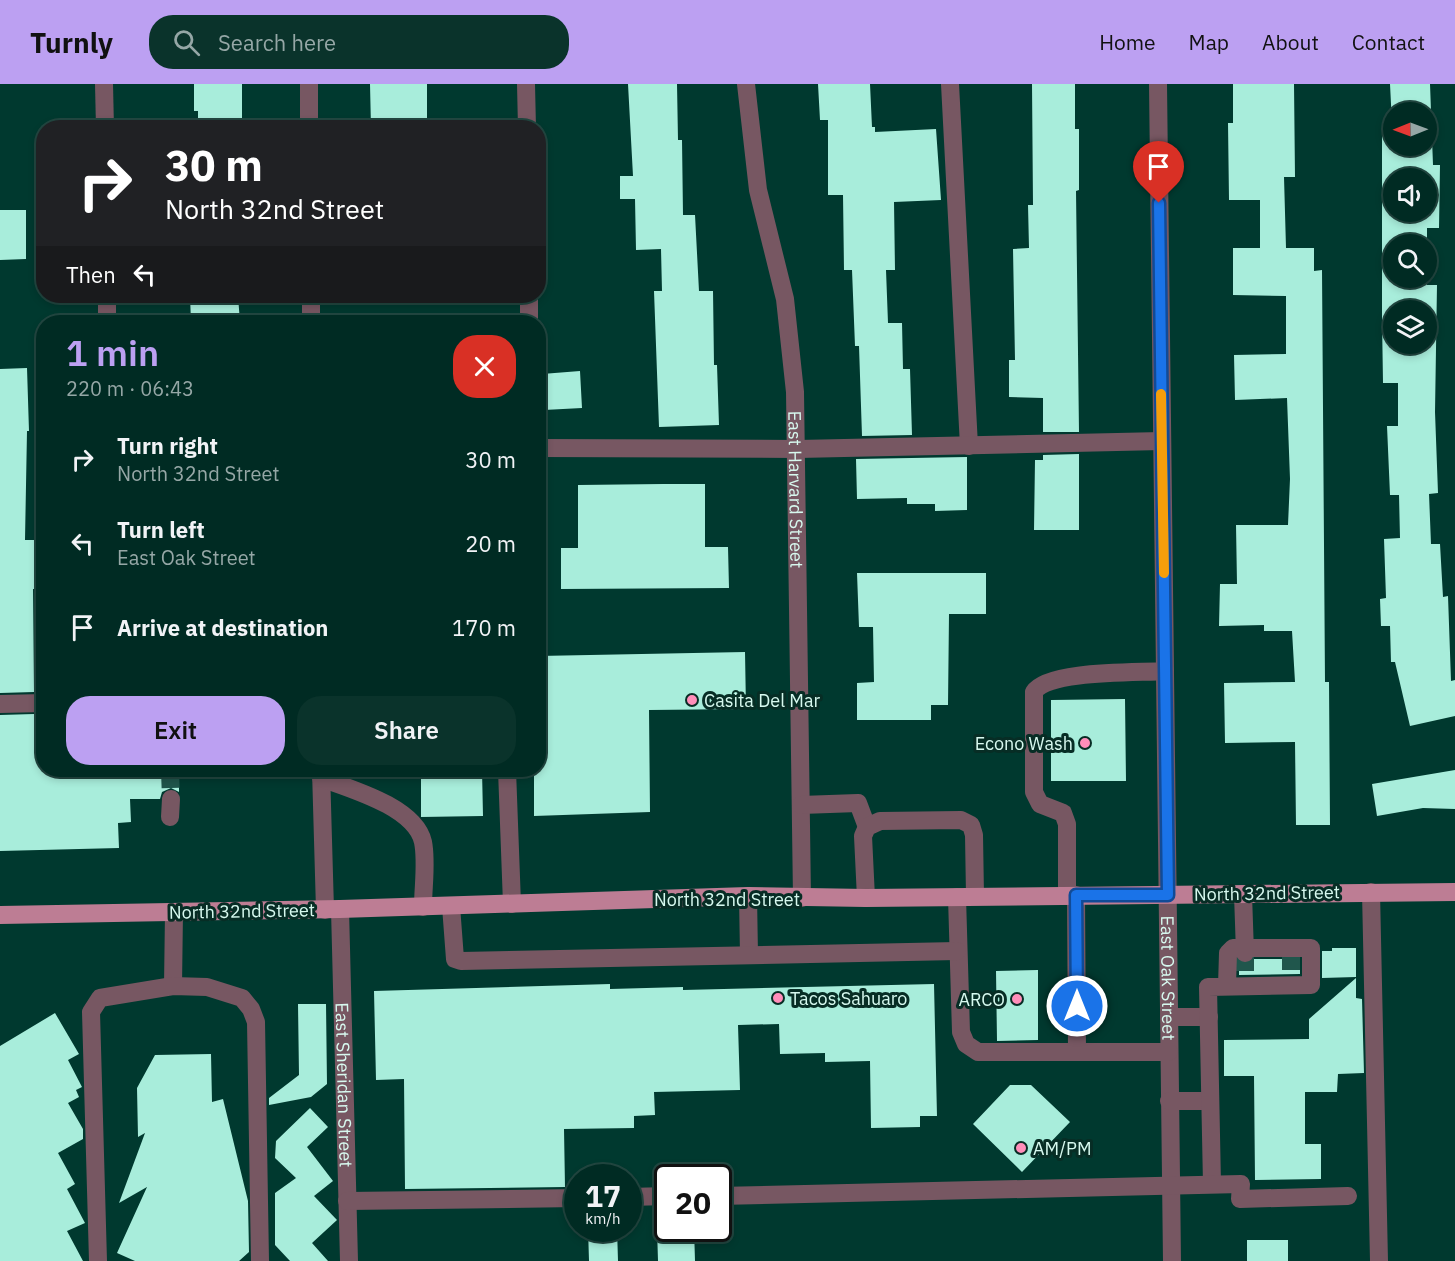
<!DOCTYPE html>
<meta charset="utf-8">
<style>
body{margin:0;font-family:"IBM Plex Sans",sans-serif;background:#0a332b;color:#f1f3f6;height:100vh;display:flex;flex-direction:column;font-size:22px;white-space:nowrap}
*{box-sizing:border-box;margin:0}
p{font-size:20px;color:#95a7a6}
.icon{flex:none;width:33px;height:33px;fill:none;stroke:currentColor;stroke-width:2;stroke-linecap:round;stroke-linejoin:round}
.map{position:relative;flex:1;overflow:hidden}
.sheet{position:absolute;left:36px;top:231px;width:510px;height:462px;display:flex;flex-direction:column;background:#002b23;border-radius:24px;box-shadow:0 3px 9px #0003,0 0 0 2px #224741}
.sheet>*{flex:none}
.banner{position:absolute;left:36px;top:36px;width:510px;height:183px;border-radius:24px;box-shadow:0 3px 9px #0003,0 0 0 2px #224741;background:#202124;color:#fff;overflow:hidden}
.needle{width:39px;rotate:269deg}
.fabs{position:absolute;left:1383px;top:18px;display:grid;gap:12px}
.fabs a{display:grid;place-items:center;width:54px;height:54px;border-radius:50%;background:#002b23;box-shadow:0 3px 9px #0003,0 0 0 2px #224741;font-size:30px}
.speed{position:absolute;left:564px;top:1080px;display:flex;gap:12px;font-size:30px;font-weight:700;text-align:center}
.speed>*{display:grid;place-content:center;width:78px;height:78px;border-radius:50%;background:#002b23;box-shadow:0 3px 9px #0003,0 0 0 2px #224741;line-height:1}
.speed small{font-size:15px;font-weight:400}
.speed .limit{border:3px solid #111;border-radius:9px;background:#fff;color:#111}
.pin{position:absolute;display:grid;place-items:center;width:51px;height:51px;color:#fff;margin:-62px -26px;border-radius:50% 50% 50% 0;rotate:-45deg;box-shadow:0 0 6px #0007}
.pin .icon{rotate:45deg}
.me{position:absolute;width:66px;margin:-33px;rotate:0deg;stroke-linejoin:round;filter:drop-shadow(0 0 4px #0008)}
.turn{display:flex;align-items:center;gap:21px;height:126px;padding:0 30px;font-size:27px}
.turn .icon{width:78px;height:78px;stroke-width:2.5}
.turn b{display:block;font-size:42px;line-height:51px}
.then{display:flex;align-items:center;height:57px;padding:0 30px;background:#0003;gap:12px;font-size:22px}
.round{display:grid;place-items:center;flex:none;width:63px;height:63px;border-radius:24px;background:#0a332b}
.overview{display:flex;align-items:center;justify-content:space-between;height:102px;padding:0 30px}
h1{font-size:36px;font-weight:600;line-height:45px;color:#bca0f2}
.primary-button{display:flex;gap:12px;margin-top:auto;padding:12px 30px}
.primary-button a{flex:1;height:69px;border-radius:24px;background:#bca0f2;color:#111;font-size:24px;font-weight:600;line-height:69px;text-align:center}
.primary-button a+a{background:#0a332b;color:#f1f3f6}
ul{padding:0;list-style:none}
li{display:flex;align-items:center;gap:18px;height:84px;padding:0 30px}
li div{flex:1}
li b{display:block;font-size:22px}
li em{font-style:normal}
header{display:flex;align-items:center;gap:36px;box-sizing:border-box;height:84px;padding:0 30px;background:#bca0f2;color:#111}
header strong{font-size:28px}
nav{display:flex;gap:33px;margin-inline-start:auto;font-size:21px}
.search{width:420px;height:54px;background:#0a332b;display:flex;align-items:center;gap:15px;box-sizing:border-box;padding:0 21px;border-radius:24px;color:#95a7a6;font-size:22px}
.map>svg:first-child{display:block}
.building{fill:#a8eddb;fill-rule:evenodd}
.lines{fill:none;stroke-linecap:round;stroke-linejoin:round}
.minor-tunnel{stroke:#20564c;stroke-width:18;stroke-dasharray:18 9;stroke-linecap:butt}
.minor{stroke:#775762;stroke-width:18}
.major{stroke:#bd7d94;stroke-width:18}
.route-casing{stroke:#114b97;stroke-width:15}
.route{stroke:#1a73e8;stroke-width:10}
.slow{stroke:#f59e0b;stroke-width:10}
.poi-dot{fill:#ff8eba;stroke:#072d25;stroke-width:2}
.labels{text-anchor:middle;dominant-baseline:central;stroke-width:6;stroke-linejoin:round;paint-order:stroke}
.street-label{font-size:18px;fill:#d7f9ef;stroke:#072d25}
.poi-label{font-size:18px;fill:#d7f9ef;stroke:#072d25;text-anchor:start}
</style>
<header>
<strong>Turnly</strong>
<div class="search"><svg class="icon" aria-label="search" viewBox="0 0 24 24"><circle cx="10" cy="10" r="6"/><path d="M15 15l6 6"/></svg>Search here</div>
<nav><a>Home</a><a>Map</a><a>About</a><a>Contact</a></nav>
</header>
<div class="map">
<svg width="1455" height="1177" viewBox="0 0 1455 1177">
<rect width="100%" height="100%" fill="#00392f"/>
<!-- building -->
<path class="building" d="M194,0H242V44H198V27H194Z
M370,0H427V44H371Z
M628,0H677L678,56H682L683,131H695L699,207H713L714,281H717L719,341L659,343L654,207H662L661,165L636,166L635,115H620V92H633Z
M818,0H870L872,43H875V48L936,45L941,116L894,118L895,186H886L888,239H902L903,285H910L912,351L862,352L859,262H855L852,186H844L843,111H828V36H820Z
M1032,0H1075V45H1079V106L1076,107L1079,348H1043V314L1009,313V276H1015L1013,165L1029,164L1028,121H1033Z
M1233,0H1294L1295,93H1284L1286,164H1314V187L1322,186L1325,598H1329L1330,741H1296L1295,658L1225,659L1224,599L1295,598L1292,547H1264V541L1219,542L1220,500H1237L1236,441H1288L1290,395L1287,314L1235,316L1234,271L1286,270V212L1233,211V164H1260V116H1229L1228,39H1233Z
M1390,0H1430L1433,81H1440L1439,144H1427V201H1437L1435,328L1438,409L1429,410L1431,460H1440L1443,513L1448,512L1451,597L1455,596V632L1410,642L1395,578H1391L1390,542H1381L1380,515L1386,514L1384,455L1400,454L1399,411H1390L1387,342H1398V299H1383L1382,235V41L1392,40ZM1394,28H1426V62H1394ZM1394,94H1426V128H1394ZM1394,160H1426V194H1394ZM1394,226H1426V260H1394Z
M0,126H26V175L0,176Z
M190,212H238L240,238H191Z
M27,284L29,347H27L25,456H44V505H33L34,608L0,609V285Z
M580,287L582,324L544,326L542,290Z
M1079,370V446H1034L1035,376H1043V371Z
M967,373V426L935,427V420H907V414L857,415L856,375Z
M663,400H705V463H728L729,504L561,505V464H578V401Z
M857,489H986V530H949L948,621H931V636H857V599L874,598L873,543H859Z
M745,568L746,625L649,626L650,728L534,732V686H538V572Z
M1125,615L1126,697H1051V616Z
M34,630V637H44V686H179V708L171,704L162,708L160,715H130L131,738L118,739L119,764L0,767V631Z
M421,686H482L483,732L421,733Z
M1455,686V725L1423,724L1377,732L1372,700Z
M1332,864H1356V893L1322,894V867H1332Z
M1254,875H1300V890L1239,891V878L1246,880Z
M1038,886V956L997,957L996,887Z
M1356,894V914L1362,915L1364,989L1338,990L1337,1008H1305V1060H1321V1095L1255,1096L1254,992H1224V956L1309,955V935Z
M610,900V905L683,903V906L934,900L937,1032H920V1043L871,1044L870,977L825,978V969L780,970L779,940L738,941L740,1006L654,1008L655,1031L634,1032V1044L564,1045L565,1103L405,1105L404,995L376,996L374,907Z
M298,920H326L327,1000L311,1013L269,1021V1014L299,991Z
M55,929L79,970L68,976L82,1003L76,1006L79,1013L68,1019L83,1045V1055L58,1069L75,1100L67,1105L85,1139L67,1147L83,1177H0V962Z
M211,970L212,1018L223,1015L248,1117L249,1168L239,1177H135L117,1169L147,1103L119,1119L145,1049L138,1053L137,1004L155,971Z
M1010,1001H1031L1070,1038L1022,1088L973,1040Z
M310,1024L328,1043L307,1063L333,1097L314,1112L337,1136L312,1159L328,1177H290L275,1161V1109L296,1094L275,1074L276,1057Z
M588,1144H617L618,1177H589Z
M657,1144H694L695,1177H658Z
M1247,1156H1288V1177H1247Z"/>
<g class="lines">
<!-- minor-tunnel -->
<path class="minor-tunnel" d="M170,686L171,715
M1291,868V894
M1245,869V896"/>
<!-- minor -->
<g class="minor">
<path d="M104,0L105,44"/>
<path d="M309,0V44"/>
<path d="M526,0L527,44"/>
<path id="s1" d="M746,0L758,106L785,215L795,308L802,814"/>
<path d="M950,0L969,362"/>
<path id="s2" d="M1158,0L1172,1177"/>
<path d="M107,212V238"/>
<path d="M311,212V238"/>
<path d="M529,212V238"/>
<path d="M538,364L798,365L1162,357"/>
<path d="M0,620L44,619"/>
<path d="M321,686L325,826"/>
<path d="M507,686L512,820"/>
<path d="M321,694C351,705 415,723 423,758C427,778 423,803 423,823"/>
<path d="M801,721L858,719L867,743"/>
<path d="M170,733L171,715"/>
<path d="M1371,808L1379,1177"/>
<path d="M1243,810L1245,869"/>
<path d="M1076,811L1077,968"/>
<path d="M748,812L749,871"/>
<path d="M1067,812V740L1063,729L1040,720L1034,708V608C1048,586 1138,589 1165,587"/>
<path d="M957,813L961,948L966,960L978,968H1169"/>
<path d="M866,814L863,752L867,743L880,737L961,736L971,741L974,751L975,812"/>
<path d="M451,822L455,875L461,877L957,867"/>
<path id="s3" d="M340,825L349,1177"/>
<path d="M173,902L174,828"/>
<path d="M1169,933H1209"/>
<path d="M1169,1017H1210"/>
<path d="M1212,1100L1208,903L1311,901V864H1233L1228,869L1227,902"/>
<path d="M718,1112L1241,1100L1240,1115L1348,1112"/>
<path d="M628,1113L668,1112"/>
<path d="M347,1117L578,1114"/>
<path d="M98,1177L91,928L100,914L173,902L207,903L242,914L251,925L256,938L260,1177"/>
</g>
<!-- major -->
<path class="major" d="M0,831L340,825L748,812L866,814L1455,808"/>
</g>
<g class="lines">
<defs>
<path id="route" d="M1077,922L1076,811H1168L1159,119"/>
</defs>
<!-- route casing -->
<use href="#route" class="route-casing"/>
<!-- route -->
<use href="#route" class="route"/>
<!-- slow -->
<path class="slow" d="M1161,310L1164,489"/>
</g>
<!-- markers -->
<g class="poi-dot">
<circle cx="692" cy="616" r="6"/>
<circle cx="1085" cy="659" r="6"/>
<circle cx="778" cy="914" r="6"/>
<circle cx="1017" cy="915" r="6"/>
<circle cx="1021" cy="1064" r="6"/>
</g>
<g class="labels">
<!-- street labels -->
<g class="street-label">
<text stroke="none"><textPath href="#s1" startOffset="410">East Harvard Street</textPath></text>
<text transform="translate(1267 809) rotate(-1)">North 32nd Street</text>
<text x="727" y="815">North 32nd Street</text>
<text transform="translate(242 827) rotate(-1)">North 32nd Street</text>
<text stroke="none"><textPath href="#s2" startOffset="894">East Oak Street</textPath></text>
<text stroke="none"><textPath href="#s3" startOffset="176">East Sheridan Street</textPath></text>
</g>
<!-- poi labels -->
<g class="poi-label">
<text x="704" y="616">Casita Del Mar</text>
<text x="1073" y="659" text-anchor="end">Econo Wash</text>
<text x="790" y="914">Tacos Sahuaro</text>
<text x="1005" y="915" text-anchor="end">ARCO</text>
<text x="1033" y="1064">AM/PM</text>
</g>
</g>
</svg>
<div class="fabs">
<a><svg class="needle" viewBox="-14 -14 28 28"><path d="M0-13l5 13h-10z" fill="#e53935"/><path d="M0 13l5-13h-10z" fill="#95a7a6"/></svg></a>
<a><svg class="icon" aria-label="sound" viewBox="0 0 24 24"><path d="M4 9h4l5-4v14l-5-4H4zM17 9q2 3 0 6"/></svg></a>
<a><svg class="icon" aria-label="search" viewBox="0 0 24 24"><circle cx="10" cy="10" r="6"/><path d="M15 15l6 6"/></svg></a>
<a><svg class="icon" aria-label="layers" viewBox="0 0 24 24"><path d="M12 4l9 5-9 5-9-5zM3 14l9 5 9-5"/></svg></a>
</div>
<div class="speed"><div>17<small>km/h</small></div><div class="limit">20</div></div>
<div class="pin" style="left:1159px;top:119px;background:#d93025"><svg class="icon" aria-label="arrive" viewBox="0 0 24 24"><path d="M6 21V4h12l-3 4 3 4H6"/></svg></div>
<svg class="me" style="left:1077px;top:922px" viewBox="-20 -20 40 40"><circle r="17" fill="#1a73e8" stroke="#fff" stroke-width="3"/><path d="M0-11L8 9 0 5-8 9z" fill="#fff"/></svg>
<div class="banner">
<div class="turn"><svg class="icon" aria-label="right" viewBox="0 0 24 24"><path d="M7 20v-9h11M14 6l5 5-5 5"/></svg><div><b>30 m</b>North 32nd Street</div></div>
<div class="then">Then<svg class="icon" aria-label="left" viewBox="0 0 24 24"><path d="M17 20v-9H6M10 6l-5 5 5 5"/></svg></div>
</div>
<section class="sheet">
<div class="overview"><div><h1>1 min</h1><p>220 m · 06:43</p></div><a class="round" style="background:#d93025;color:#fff"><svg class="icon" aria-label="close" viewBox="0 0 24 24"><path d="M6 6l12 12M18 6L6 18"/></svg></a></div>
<ul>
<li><svg class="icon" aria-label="right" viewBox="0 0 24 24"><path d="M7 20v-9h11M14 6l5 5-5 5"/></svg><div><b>Turn right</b><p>North 32nd Street</p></div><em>30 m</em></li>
<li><svg class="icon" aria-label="left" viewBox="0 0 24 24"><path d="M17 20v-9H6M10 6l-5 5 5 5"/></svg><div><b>Turn left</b><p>East Oak Street</p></div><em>20 m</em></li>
<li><svg class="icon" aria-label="arrive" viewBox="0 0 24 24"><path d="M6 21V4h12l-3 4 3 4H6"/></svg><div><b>Arrive at destination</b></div><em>170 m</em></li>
</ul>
<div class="primary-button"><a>Exit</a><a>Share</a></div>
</section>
</div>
